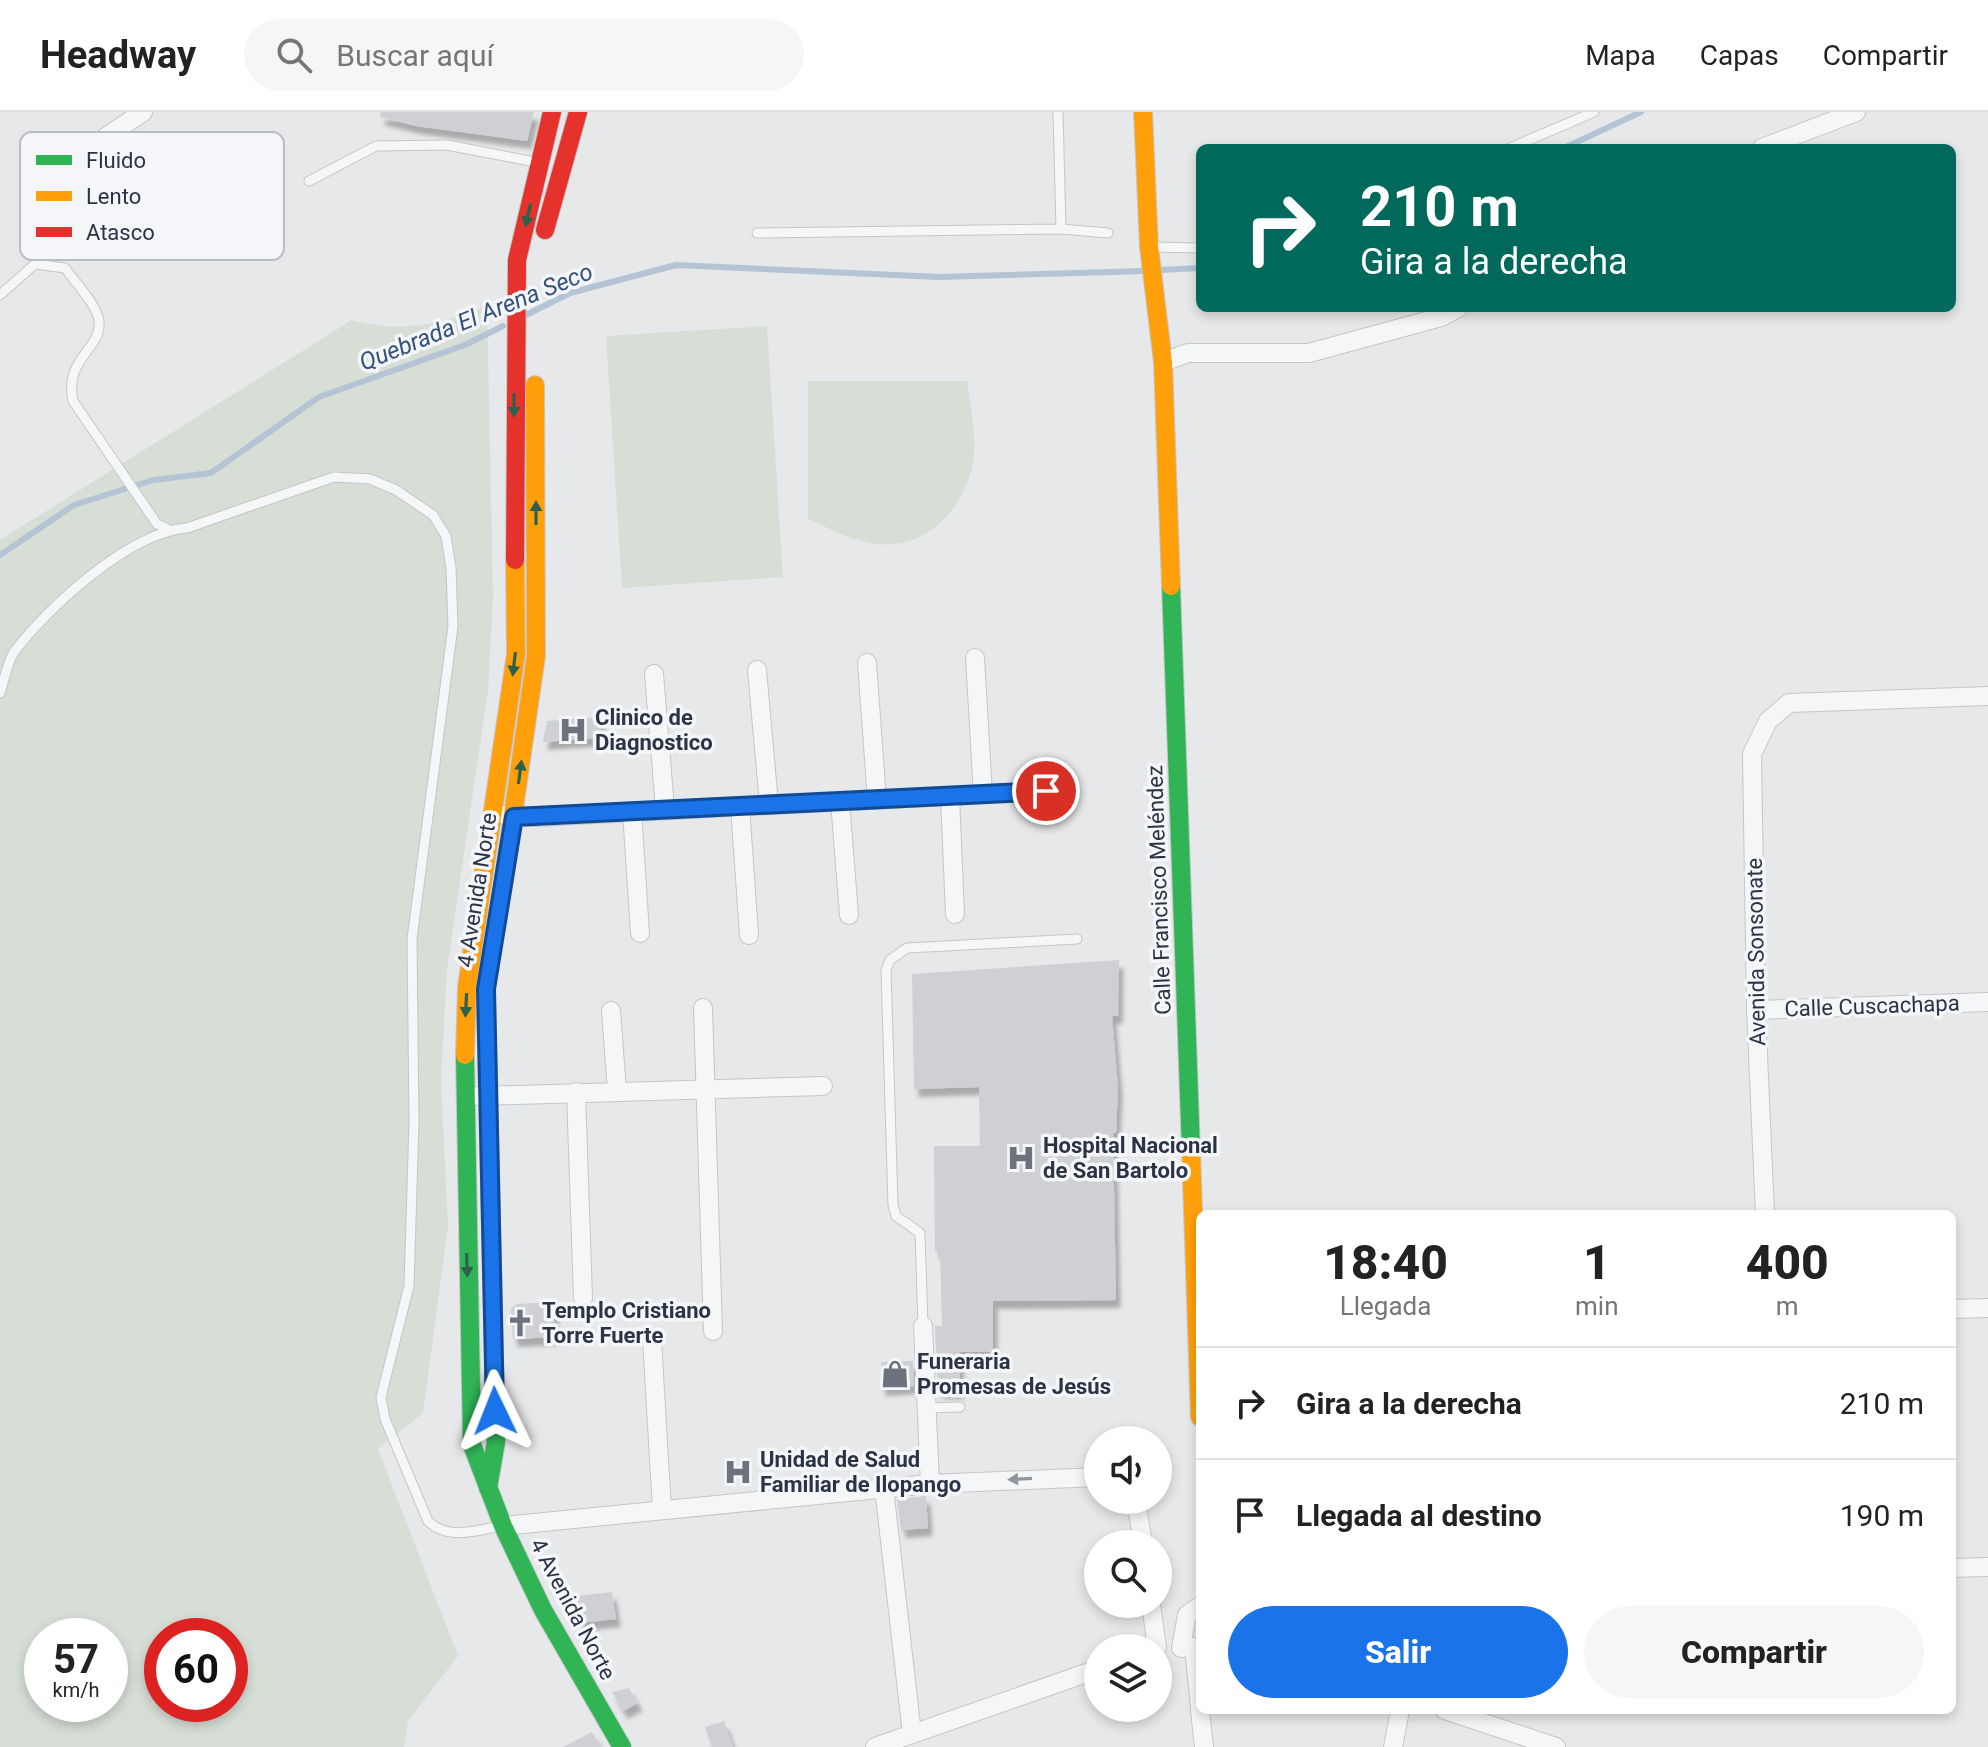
<!DOCTYPE html>
<html lang="es">
<meta charset="utf-8">
<style>
body{margin:0;font-family:Roboto,sans-serif;background:#f6f6f6;color:#222;height:100vh;display:flex;flex-direction:column;font-size:30px;white-space:nowrap}
*{box-sizing:border-box;margin:0}
p{font-size:26px;color:#767676}
.icon{flex:none;width:44px;height:44px;fill:none;stroke:currentColor;stroke-width:2;stroke-linecap:round;stroke-linejoin:round}
.map{position:relative;flex:1;overflow:hidden}
.side{position:absolute;left:1196px;top:1098px;width:760px;height:504px;display:flex;flex-direction:column;background:#fff;border-radius:12px;box-shadow:0 4px 12px #0003}
.side>*{flex:none}
.hud{position:absolute;left:1196px;top:32px;width:760px;height:168px;border-radius:12px;box-shadow:0 4px 12px #0003;background:#00695c;color:#fff;overflow:hidden}
.tools{position:absolute;left:1084px;top:1314px;display:grid;gap:16px}
.tools a{display:grid;place-items:center;width:88px;height:88px;border-radius:50%;background:#fff;box-shadow:0 4px 12px #0003;font-size:40px}
.speed{position:absolute;left:24px;top:1506px;display:flex;gap:16px;font-size:40px;font-weight:700;text-align:center}
.speed>*{display:grid;place-content:center;width:104px;height:104px;border-radius:50%;background:#fff;box-shadow:0 4px 12px #0003;line-height:1}
.speed small{font-size:20px;font-weight:400}
.speed .limit{border:12px solid #d22;background:#fff;color:#111}
.pin{position:absolute;display:grid;place-items:center;width:68px;height:68px;color:#fff;margin:-34px;border:4px solid #fff;border-radius:50%;box-shadow:0 2px 8px #0007}
.me{position:absolute;width:88px;margin:-44px;rotate:358deg;stroke-linejoin:round;filter:drop-shadow(0 0 6px #0008)}
.turn{display:flex;align-items:center;gap:28px;height:168px;padding:0 32px;font-size:36px}
.turn .icon{width:104px;height:104px;stroke-width:2.5}
.turn b{display:block;font-size:56px;line-height:68px}
.eta{display:flex;justify-content:space-evenly;align-items:center;height:136px;text-align:center}
.eta b{font-size:48px;font-weight:800;line-height:56px}
.button{display:flex;gap:16px;margin-top:auto;padding:16px 32px}
.button a{flex:1;height:92px;border-radius:48px;background:#1a73e8;color:#fff;font-size:32px;font-weight:800;line-height:92px;text-align:center}
.button a+a{background:#f6f6f6;color:#222}
ul{padding:0;list-style:none}
li{display:flex;align-items:center;gap:24px;height:112px;padding:0 32px;border-top:2px solid #e0e0e0}
li div{flex:1}
li b{display:block;font-size:30px}
li em{font-style:normal}
header{display:flex;align-items:center;gap:48px;box-sizing:border-box;height:112px;padding:0 40px;background:#fff;border-bottom:2px solid #e0e0e0}
header strong{font-size:38px}
nav{display:flex;gap:44px;margin-inline-start:auto;font-size:28px}
.search{width:560px;height:72px;background:#f6f6f6;display:flex;align-items:center;gap:20px;box-sizing:border-box;padding:0 28px;border-radius:44px;color:#767676;font-size:30px}
.map>svg:first-child{display:block}
.green{fill:#d6ded6;fill-rule:evenodd}
.lines{fill:none;stroke-linecap:round;stroke-linejoin:round}
.stream{stroke:#b4c4d5;stroke-width:6}
.building{fill:#ced0d3;filter:url(#shadow)}
.lane-casing{stroke:#c4c6c8;stroke-width:11}
.street-casing{stroke:#c4c6c8;stroke-width:20}
.fast-casing{stroke:#c4c6c8;stroke-width:20}
.slow-casing{stroke:#c4c6c8;stroke-width:20}
.jam-casing{stroke:#c4c6c8;stroke-width:20}
.lane{stroke:#f5f6f7;stroke-width:9}
.street{stroke:#f5f6f7;stroke-width:18}
.fast{stroke:#30b455;stroke-width:18}
.slow{stroke:#ff9f0a;stroke-width:18}
.jam{stroke:#e5322d;stroke-width:18}
.oneway{fill:#2d614b}
.oneway2{fill:#90959e}
.route-casing{stroke:#114b97;stroke-width:20}
.route{stroke:#1a73e8;stroke-width:14}
.labels{text-anchor:middle;dominant-baseline:central;stroke-width:7;stroke-linejoin:round;paint-order:stroke}
.poi-label{font-size:22px;font-weight:bold;fill:#2b3445;stroke:#f4f6f9;text-anchor:start}
.street-label{font-size:22px;fill:#2b3445;stroke:#f4f6f9}
.water-label{font-size:24px;font-style:italic;fill:#34527a;stroke:#f4f6f9}
.key{fill:#f4f6f9;stroke:#b8bcc3;stroke-width:2}
.key-label{font-size:22px;fill:#2b3445}
</style>
<header>
<strong>Headway</strong>
<div class="search"><svg class="icon" aria-label="search" viewBox="0 0 24 24"><circle cx="10" cy="10" r="6"/><path d="M15 15l6 6"/></svg>Buscar aquí</div>
<nav><a>Mapa</a><a>Capas</a><a>Compartir</a></nav>
</header>
<div class="map">
<svg width="1988" height="1635" viewBox="0 0 1988 1635">
<defs>
<filter id="shadow"><feDropShadow dx="4.5" dy="8" stdDeviation="2" flood-color="#0004"/></filter>
</defs>
<rect width="100%" height="100%" fill="#e6e8ea"/>
<!-- green -->
<path class="green" d="M487,194L493,486L488,578L447,857L441,969L448,1114L423,1301L378,1337L458,1544L408,1609L404,1635H0V428L352,208C399,222 443,212 487,194ZM42,1524H110V1592H42ZM162,1524H230V1592H162Z
M767,214L783,465L622,476L606,224Z
M808,269H967C970,293 976,319 974,342C970,391 929,438 877,432C852,429 831,417 808,407Z"/>
<g class="lines">
<!-- stream -->
<path class="stream" d="M1564,36L1641,0
M1159,158L1200,156
M524,204L570,181L676,153L939,165L1144,159
M0,443L74,393L153,368L211,361L319,285L465,233L503,214"/>
</g>
<!-- building -->
<path class="building" d="M381,0H534L527,29L416,14L380,5Z
M600,605L601,626L543,630L547,609Z
M1119,848L1118,904H1112L1118,976L1116,1021H1113L1116,1188L993,1189V1240H959L960,1279H938L935,1214H942L940,1139H935L934,1034H980L979,975L914,977L912,862Z
M553,1190L555,1225L513,1227L511,1196L517,1192Z
M913,1249L914,1274L881,1276V1250Z
M926,1384L928,1416L901,1418L897,1387Z
M612,1480L616,1507L579,1511L576,1484Z
M629,1576L638,1591L623,1599L612,1580Z
M724,1609L733,1635H712L705,1615Z
M592,1620L601,1635H563Z"/>
<g class="lines">
<defs>
<path id="lane" d="M1058,0L1061,117
M1510,36L1594,0
M309,69L376,34L447,33L535,50
M757,121L1061,117L1108,121
M1151,135L1200,136
M0,183L35,152L65,156C75,170 97,193 99,209C102,238 64,245 73,289L157,412L168,417
M0,581C4,569 7,551 14,540C48,495 130,420 187,416L334,365L370,367L396,378L433,403L446,424L451,456L453,514L412,827L414,1010L409,1174L381,1285L385,1307L428,1409C447,1428 473,1419 497,1415
M923,1214L920,1121L896,1104L893,1093L886,858L890,848L907,836L1077,827
M926,1296L960,1295"/>
<path id="street" d="M106,25L143,0
M1762,36L1856,0
M1163,250L1188,241H1309L1441,205L1458,196
M975,546L983,682
M867,551L877,688
M757,558L769,692
M654,562L665,697
M950,684L955,802
M840,689L849,803
M740,694L749,823
M632,699L640,821
M505,703L535,705L1046,679
M703,896L713,1219
M1756,898L1988,890
M611,899L617,979
M576,980L583,1186
M478,984L823,974
M1765,1102L1756,898L1752,642L1768,609L1789,591L1988,584
M1952,1197L1988,1196
M923,1214L930,1372
M652,1228L662,1398
M884,1376L912,1622
M1136,1388L1143,1432
M503,1414L930,1372L1098,1365
M1952,1456L1988,1455
M1151,1492L1157,1536
M1194,1535L1200,1595
M1181,1536L1187,1503L1200,1494
M1200,1598L1204,1635
M1445,1598L1556,1635
M875,1635L1098,1557
M1393,1635L1400,1598"/>
<path id="fast" d="M1171,474L1191,1039
M486,893L496,1330L488,1376
M465,943L472,1333L503,1414L543,1498L622,1635"/>
<path id="slow" d="M1143,0L1149,135L1163,250L1171,474
M502,779L536,544L535,273
M465,943L467,875L516,542L515,448
M1191,1039L1200,1305"/>
<path id="jam" d="M545,118L578,0
M515,448L517,148L552,0"/>
</defs>
<!-- lane casing -->
<use href="#lane" class="lane-casing"/>
<!-- street casing -->
<use href="#street" class="street-casing"/>
<!-- fast casing -->
<use href="#fast" class="fast-casing"/>
<!-- slow casing -->
<use href="#slow" class="slow-casing"/>
<!-- jam casing -->
<use href="#jam" class="jam-casing"/>
<!-- lane -->
<use href="#lane" class="lane"/>
<!-- street -->
<use href="#street" class="street"/>
<!-- fast -->
<use href="#fast" class="fast"/>
<!-- slow -->
<use href="#slow" class="slow"/>
<!-- jam -->
<use href="#jam" class="jam"/>
</g>
<!-- one-way arrows -->
<defs><path id="oneway-solid" d="M-6-.8H1V-3.2L6.5 0L1 3.2V.8H-6Z" transform="scale(2)"/></defs>
<g class="oneway">
<use href="#oneway-solid" transform="translate(528 103) rotate(103)"/>
<use href="#oneway-solid" transform="translate(514 293) rotate(90)"/>
<use href="#oneway-solid" transform="translate(536 401) rotate(-90)"/>
<use href="#oneway-solid" transform="translate(514 552) rotate(97)"/>
<use href="#oneway-solid" transform="translate(520 660) rotate(-82)"/>
<use href="#oneway-solid" transform="translate(466 893) rotate(93)"/>
<use href="#oneway-solid" transform="translate(467 1153) rotate(88)"/>
</g>
<use class="oneway2" href="#oneway-solid" transform="translate(1020 1367) rotate(177)"/>
<g class="lines">
<defs>
<path id="route" d="M495,1299L486,877L514,705L1046,679"/>
</defs>
<!-- route casing -->
<use href="#route" class="route-casing"/>
<!-- route -->
<use href="#route" class="route"/>
</g>
<!-- icons -->
<defs>
<symbol id="hospital-bare" viewBox="-9 -9 18 18"><path d="M-5-5h3v3.5h4V-5h3V5h-3V1.5h-4V5h-3Z" fill="#6c737f" stroke="#f4f6f9" stroke-width="2.5" paint-order="stroke"/></symbol>
<symbol id="church-bare" viewBox="-9 -9 18 18"><path d="M-1.2-6h2.4v3.5h3.3v2.4h-3.3V6h-2.4V-.1h-3.3v-2.4h3.3Z" fill="#6c737f" stroke="#f4f6f9" stroke-width="2.5" paint-order="stroke"/></symbol>
<symbol id="shop-bare" viewBox="-9 -9 18 18"><path d="M-5-2.5h2.3a2.7 3.5 0 0 1 5.4 0H5L5.5 6h-11ZM-1.5-2.5h3a1.5 2.3 0 0 0-3 0Z" fill="#6c737f" stroke="#f4f6f9" stroke-width="2.5" paint-order="stroke"/></symbol>
</defs>
<g fill-rule="evenodd">
<use href="#hospital-bare" x="553" y="598" width="40" height="40"/>
<use href="#hospital-bare" x="1001" y="1026" width="40" height="40"/>
<use href="#church-bare" x="500" y="1191" width="40" height="40"/>
<use href="#shop-bare" x="875" y="1242" width="40" height="40"/>
<use href="#hospital-bare" x="718" y="1340" width="40" height="40"/>
</g>
<g class="labels">
<!-- poi labels -->
<g class="poi-label">
<text x="595" y="605">Clinico de<tspan x="595" dy="25">Diagnostico</tspan></text>
<text x="1043" y="1033">Hospital Nacional<tspan x="1043" dy="25">de San Bartolo</tspan></text>
<text x="542" y="1198">Templo Cristiano<tspan x="542" dy="25">Torre Fuerte</tspan></text>
<text x="917" y="1249">Funeraria<tspan x="917" dy="25">Promesas de Jesús</tspan></text>
<text x="760" y="1347">Unidad de Salud<tspan x="760" dy="25">Familiar de Ilopango</tspan></text>
</g>
<!-- street labels -->
<g class="street-label">
<text transform="translate(477 778) rotate(-81)">4 Avenida Norte</text>
<text transform="translate(1159 778) rotate(-92)">Calle Francisco Meléndez</text>
<text transform="translate(1756 840) rotate(-91)">Avenida Sonsonate</text>
<text transform="translate(1872 894) rotate(-2)">Calle Cuscachapa</text>
<text transform="translate(573 1497) rotate(62)">4 Avenida Norte</text>
</g>
<!-- water labels -->
<g class="water-label">
<text transform="translate(476 205) rotate(-22)">Quebrada El Arena Seco</text>
</g>
</g>
<!-- legend -->
<rect x="20" y="20" width="264" height="128" rx="12" class="key"/>
<rect x="36" y="43" width="36" height="10" fill="#30b455"/>
<rect x="36" y="79" width="36" height="10" fill="#ff9f0a"/>
<rect x="36" y="115" width="36" height="10" fill="#e5322d"/>
<g class="key-label">
<text x="86" y="56">Fluido</text>
<text x="86" y="92">Lento</text>
<text x="86" y="128">Atasco</text>
</g>
</svg>
<div class="tools">
<a><svg class="icon" aria-label="sound" viewBox="0 0 24 24"><path d="M4 9h4l5-4v14l-5-4H4zM17 9q2 3 0 6"/></svg></a>
<a><svg class="icon" aria-label="search" viewBox="0 0 24 24"><circle cx="10" cy="10" r="6"/><path d="M15 15l6 6"/></svg></a>
<a><svg class="icon" aria-label="layers" viewBox="0 0 24 24"><path d="M12 4l9 5-9 5-9-5zM3 14l9 5 9-5"/></svg></a>
</div>
<div class="speed"><div>57<small>km/h</small></div><div class="limit">60</div></div>
<div class="pin" style="left:1046px;top:679px;background:#d93025"><svg class="icon" aria-label="arrive" viewBox="0 0 24 24"><path d="M6 21V4h12l-3 4 3 4H6"/></svg></div>
<svg class="me" style="left:495px;top:1299px" viewBox="-20 -20 40 40"><path d="M0-17L14 15 0 8-14 15z" fill="#1a73e8" stroke="#fff" stroke-width="4"/></svg>
<div class="hud">
<div class="turn"><svg class="icon" aria-label="right" viewBox="0 0 24 24"><path d="M7 20v-9h11M14 6l5 5-5 5"/></svg><div><b>210 m</b>Gira a la derecha</div></div>
</div>
<section class="side">
<div class="eta">
<div><b>18:40</b><p>Llegada</p></div>
<div><b>1</b><p>min</p></div>
<div><b>400</b><p>m</p></div>
</div>
<ul>
<li><svg class="icon" aria-label="right" viewBox="0 0 24 24"><path d="M7 20v-9h11M14 6l5 5-5 5"/></svg><div><b>Gira a la derecha</b></div><em>210 m</em></li>
<li><svg class="icon" aria-label="arrive" viewBox="0 0 24 24"><path d="M6 21V4h12l-3 4 3 4H6"/></svg><div><b>Llegada al destino</b></div><em>190 m</em></li>
</ul>
<div class="button"><a>Salir</a><a>Compartir</a></div>
</section>
</div>
